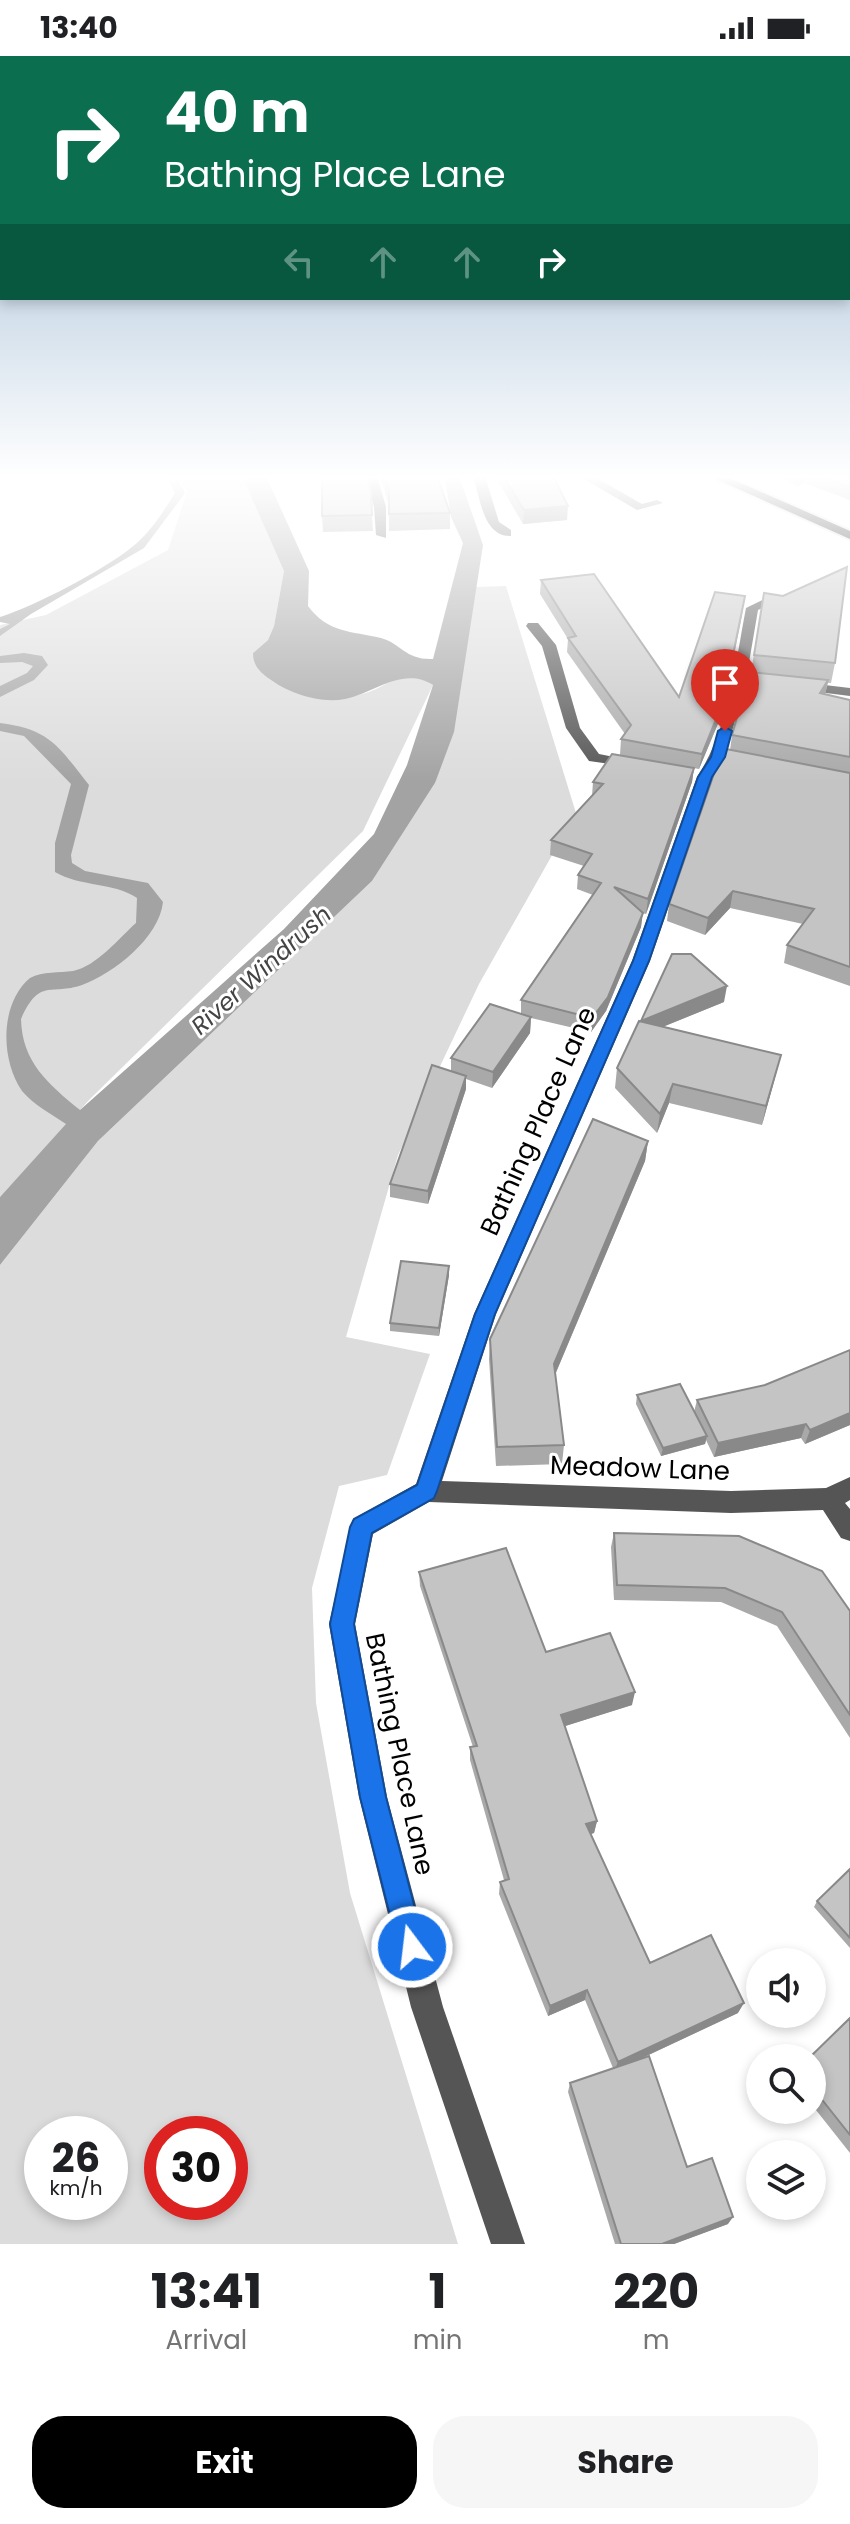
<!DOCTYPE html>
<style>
body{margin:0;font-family:Poppins,sans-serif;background:#f6f6f6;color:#202124;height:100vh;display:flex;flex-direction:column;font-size:30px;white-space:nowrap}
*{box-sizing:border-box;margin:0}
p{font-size:26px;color:#757577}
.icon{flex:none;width:44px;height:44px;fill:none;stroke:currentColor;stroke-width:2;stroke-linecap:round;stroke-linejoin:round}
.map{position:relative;height:2188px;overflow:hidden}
.details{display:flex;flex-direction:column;background:#fff;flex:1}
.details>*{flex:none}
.hud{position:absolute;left:0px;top:0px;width:850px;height:244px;box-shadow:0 4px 12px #0003;background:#0b6e4f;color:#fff;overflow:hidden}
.buttons{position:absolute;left:746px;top:1892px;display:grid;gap:16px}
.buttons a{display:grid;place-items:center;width:80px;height:80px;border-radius:50%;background:#fff;box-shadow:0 4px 12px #0003;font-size:40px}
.speed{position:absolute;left:24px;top:2060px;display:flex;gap:16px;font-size:40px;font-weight:700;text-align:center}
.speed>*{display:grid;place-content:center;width:104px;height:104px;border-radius:50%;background:#fff;box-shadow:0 4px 12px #0003;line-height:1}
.speed small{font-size:20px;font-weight:400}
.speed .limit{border:12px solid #d22;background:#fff;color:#111}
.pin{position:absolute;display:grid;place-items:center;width:68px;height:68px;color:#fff;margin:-82px -34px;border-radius:50% 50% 50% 0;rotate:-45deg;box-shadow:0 0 8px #0007}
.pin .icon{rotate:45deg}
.me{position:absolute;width:88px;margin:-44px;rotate:345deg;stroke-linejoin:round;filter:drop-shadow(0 0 6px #0008)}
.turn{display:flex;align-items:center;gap:28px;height:168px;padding:0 32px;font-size:36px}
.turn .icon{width:104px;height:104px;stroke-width:2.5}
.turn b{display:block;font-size:56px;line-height:68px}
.lanes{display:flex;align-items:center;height:76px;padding:0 32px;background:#0003;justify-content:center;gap:40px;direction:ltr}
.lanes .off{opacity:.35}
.eta{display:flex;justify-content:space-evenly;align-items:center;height:136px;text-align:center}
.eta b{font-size:48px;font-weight:700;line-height:56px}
.cta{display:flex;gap:16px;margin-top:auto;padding:16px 32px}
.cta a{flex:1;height:92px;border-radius:32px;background:#000;color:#fff;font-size:32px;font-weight:700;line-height:92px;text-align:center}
.cta a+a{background:#f6f6f6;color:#202124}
.status{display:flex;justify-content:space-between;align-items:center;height:56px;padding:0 40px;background:#fff;direction:ltr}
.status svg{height:22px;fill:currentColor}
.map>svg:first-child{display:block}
.green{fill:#dcdcdc;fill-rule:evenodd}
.water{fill:#a3a3a3}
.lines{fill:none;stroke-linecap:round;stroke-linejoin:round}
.major-casing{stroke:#dbdbdb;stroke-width:4}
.minor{fill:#555;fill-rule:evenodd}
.major{fill:#000;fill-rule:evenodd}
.wall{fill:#a9a9a9}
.shaded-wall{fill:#898989}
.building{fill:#c4c4c4;stroke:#898989;stroke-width:2}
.route{fill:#1a73e8;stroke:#114b97;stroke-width:2}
.labels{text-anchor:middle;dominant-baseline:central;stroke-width:6;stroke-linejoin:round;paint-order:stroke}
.water-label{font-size:24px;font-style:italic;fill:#444;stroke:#fff}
.near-street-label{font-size:26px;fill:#000;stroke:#fff}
</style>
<div class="status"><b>13:40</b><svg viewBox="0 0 49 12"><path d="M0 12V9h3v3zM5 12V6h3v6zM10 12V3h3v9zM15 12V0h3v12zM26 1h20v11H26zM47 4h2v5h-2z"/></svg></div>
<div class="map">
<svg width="850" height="2188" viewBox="0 0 850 2188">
<rect width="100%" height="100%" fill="#fff"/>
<!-- green -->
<path class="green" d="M178,420H242L284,515L274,570L268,584L253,597C266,636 292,633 327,637C336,637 349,641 358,639C388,634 397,609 433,629L363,775L90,1043L0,1141V569L46,559L168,494L187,436Z
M506,530L576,757L479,928L398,1099L346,1281L430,1298L387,1419L339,1430L312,1532L316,1647L350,1837L458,2188H0V1209L98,1085L372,825L435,727L476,531ZM42,2078H110V2146H42ZM162,2078H230V2146H162Z"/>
<!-- water -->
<path class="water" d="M167,420H176L185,437L144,492L31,558L0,580V573L10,568L0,566V561C35,550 104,514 132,491C150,477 163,456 175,437Z
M242,420H266L309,515L308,550C328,577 351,575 381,582C402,588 405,604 433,603L463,487L451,461L445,422L432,420H459L483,489L454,676L435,727L372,825L98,1085L0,1209V1141L66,1068C51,1058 34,1049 22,1035C0,1003 0,947 30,922C43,915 59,917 73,915C97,910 118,883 136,867L137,842C114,826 80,831 55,816V787L71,728L24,680L0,675V667C50,673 59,691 89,729L71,799L72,807L85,815L148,827L163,846C159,882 114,917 82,929C50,940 40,921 21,963C22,1006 48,1028 80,1054L284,873L374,778L407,709L433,629C403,610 376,636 345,643C320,648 288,637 268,622C259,615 253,609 253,597L268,584L274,570L284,515Z
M24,597L42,600L48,609L34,624L0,641V630L27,617L33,610L22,606L0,607V600Z"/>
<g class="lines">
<defs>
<path id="major" d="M709,420H725L850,475V483Z"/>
</defs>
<!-- major casing -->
<use href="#major" class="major-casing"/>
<!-- minor -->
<path class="minor" d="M365,420H377L386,451V482L376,479L374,451Z
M473,420H485L499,466L511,474V480C483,481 480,441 473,420Z
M579,420H593L642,448L657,444L663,447L637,454Z
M773,539L784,542L758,554L746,624L726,698L753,706L746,710L722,706L713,721L650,905L496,1258L442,1425L731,1435L826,1432L850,1421V1444L845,1447L850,1453V1485L841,1482L823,1454L731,1457L429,1446L373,1478L355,1568L387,1741L443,1951L525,2188H491L411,1951L359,1741L329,1568L353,1463L416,1428L474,1258L632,905L697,721C729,673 735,608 746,552Z
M528,567H538L556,589L580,672L599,698L639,706V712L589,705L566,672L542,590L526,570Z
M799,626L850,632V640L794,633V627Z"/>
<!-- major -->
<use href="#major" class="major"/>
</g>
<!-- wall -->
<path class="wall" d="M380,420H437L450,457V473L389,475V449Z
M499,420H553L567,464L523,468L499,427Z
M777,420H850V444L804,427L797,430Z
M372,459L373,475L323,476L322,460Z
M541,524L679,641L722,658L699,713L620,699L621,683L625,678L567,596L568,583L540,538Z
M764,537L835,607L831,627H828L825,638L850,644V930L784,907L787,889L803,868L730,852L705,879L667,865L669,848L730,694L732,679L751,616Z
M694,712L692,726L646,858L642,857L641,871L606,955L591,976L531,962L530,977L492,1032L466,1023V1033L428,1148L390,1141V1128L451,1015V1002L521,958V944L593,839L577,833L578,819L584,810L550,799L551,784L592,740L593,726Z
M724,946L662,971L781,999L762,1069L669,1047L657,1077L615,1032L617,1012L639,965Z
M648,1085L645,1105L555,1319L564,1389L562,1408L496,1410L489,1303L490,1283Z
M449,1210V1219L439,1280L390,1275V1267Z
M850,1294V1369L805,1388L801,1382L714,1401L706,1384L705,1388L661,1400L636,1348L637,1339L694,1356L697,1344L765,1329Z
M614,1477L850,1555V1682L777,1570L721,1546L614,1544L611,1491Z
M419,1516L632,1649L565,1670L597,1765L594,1777L591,1778L650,1907L738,1957L636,2005L687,2111L728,2168L674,2188H615L568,2036L570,2027L613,2012L585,1944L548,1960L499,1838L500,1826L504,1824L470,1704V1691H473L420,1530Z
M850,1813V1892L814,1851L817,1845Z
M850,1962V2097L812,2049V2002Z"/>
<!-- shaded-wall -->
<path class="shaded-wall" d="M799,420H805L804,427L797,430Z
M568,450L567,464L523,468L524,454Z
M743,554L722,658L699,713L702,698Z
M828,624L825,640L820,637Z
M694,712L692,726L646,858L648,843Z
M733,835L730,852L705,879L708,862Z
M643,857L641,871L606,955L591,976L592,962Z
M727,930L724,946L638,981L641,965Z
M531,961L530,977L492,1032L493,1016Z
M781,999L776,1018L762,1069L766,1050Z
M466,1020V1033L428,1148V1135Z
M673,1028L669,1047L657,1077L660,1058Z
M648,1085L645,1105L551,1328L554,1308Z
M449,1210V1219L439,1280V1272Z
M850,1357V1369L805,1388L810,1374Z
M806,1368L801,1382L714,1401L718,1387Z
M707,1380L705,1388L661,1400L663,1392Z
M635,1636L632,1649L559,1672L561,1659Z
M597,1765L594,1777L584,1780L586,1768Z
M587,1934L585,1944L548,1960L550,1950Z
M744,1947L738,1957L614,2015L618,2006Z
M733,2161L728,2168L674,2188H662Z"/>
<!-- building -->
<path class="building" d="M322,420H366L371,436L372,459L322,460Z
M384,420H437L450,457L389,458V434Z
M503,420H553L568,450L524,454Z
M818,420H850V431Z
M847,511L835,607L754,599L764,537L783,540Z
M594,518L679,641L715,536L745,540L724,643L702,698L621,683L631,669L568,582L576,580L541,524Z
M750,616L828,624L820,637L850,644V701L732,679Z
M726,693L850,717V911L787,889L814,853L733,835L708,862L669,848L718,706Z
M612,698L694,712L648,843L614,831L643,857L608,941L592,962L521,944L601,827L578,819L592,798L551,784L603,728L593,726Z
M672,898H691L727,930L641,965Z
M490,948L531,961L493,1016L451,1002Z
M639,965L781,999L766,1050L673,1028L660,1058L617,1012Z
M432,1009L466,1020L428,1135L390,1128Z
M593,1063L648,1085L554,1308L564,1389L497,1391L490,1283Z
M401,1205L449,1210L439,1272L390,1267Z
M850,1294V1357L810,1374L806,1368L718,1387L697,1344L765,1329Z
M680,1328L707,1380L663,1392L637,1339Z
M614,1477L739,1480L822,1515L850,1555V1659L782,1556L725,1532L617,1529Z
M506,1492L546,1596L610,1577L635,1636L561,1659L597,1765L586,1768L650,1907L711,1879L744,1947L618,2006L587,1934L550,1950L500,1826L509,1823L470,1691L477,1690L419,1516Z
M850,1813V1882L817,1845Z
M850,1962V2079L812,2031V2002H809Z
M649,2000L687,2111L712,2102L733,2161L662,2188H621L570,2027Z"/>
<!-- sky -->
<linearGradient id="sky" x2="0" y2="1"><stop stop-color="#8cadcc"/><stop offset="0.58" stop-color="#fff"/><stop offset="1" stop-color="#fff" stop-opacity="0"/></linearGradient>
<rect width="850" height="726" fill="url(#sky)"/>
<!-- route -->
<path class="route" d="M725,671L732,675L725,701L712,721L649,905L495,1258L437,1435L434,1442L372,1477L354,1568L386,1741L425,1891L421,1901L412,1905L402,1901L398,1891L360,1741L330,1568L350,1471L354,1463L417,1429L475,1258L633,905L698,721L711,701L718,675Z"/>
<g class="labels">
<!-- water labels -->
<g class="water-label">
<text transform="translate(261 914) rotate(-42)">River Windrush</text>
</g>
<!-- near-street labels -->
<g class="near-street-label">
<text transform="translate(538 1065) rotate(-66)">Bathing Place Lane</text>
<text transform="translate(640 1412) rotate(2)">Meadow Lane</text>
<text transform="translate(400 1698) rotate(78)">Bathing Place Lane</text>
</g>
</g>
</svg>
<div class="buttons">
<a><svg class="icon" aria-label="sound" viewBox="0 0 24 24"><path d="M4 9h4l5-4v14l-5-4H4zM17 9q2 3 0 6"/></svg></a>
<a><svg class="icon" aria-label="search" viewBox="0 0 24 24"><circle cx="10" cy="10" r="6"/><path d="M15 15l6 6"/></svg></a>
<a><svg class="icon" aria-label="layers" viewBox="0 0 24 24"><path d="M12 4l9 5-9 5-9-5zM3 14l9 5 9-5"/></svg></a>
</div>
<div class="speed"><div>26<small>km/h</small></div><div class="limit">30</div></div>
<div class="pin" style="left:725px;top:675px;background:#d93025"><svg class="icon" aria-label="arrive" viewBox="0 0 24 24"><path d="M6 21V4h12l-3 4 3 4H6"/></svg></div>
<svg class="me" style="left:412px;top:1891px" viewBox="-20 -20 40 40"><circle r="17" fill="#1a73e8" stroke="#fff" stroke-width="3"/><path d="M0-11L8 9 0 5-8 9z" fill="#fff"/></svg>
<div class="hud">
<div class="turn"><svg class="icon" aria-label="right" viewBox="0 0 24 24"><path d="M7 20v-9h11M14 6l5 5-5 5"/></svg><div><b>40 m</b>Bathing Place Lane</div></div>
<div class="lanes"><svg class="icon off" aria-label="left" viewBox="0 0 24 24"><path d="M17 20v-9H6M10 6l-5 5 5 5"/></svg><svg class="icon off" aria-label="ahead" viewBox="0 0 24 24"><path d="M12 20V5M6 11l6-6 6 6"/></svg><svg class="icon off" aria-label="ahead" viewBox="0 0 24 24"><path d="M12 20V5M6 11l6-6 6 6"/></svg><svg class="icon" aria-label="right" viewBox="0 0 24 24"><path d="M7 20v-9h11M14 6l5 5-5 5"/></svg></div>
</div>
</div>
<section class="details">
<div class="eta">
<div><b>13:41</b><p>Arrival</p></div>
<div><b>1</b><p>min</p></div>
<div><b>220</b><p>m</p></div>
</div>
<div class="cta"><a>Exit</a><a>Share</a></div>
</section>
